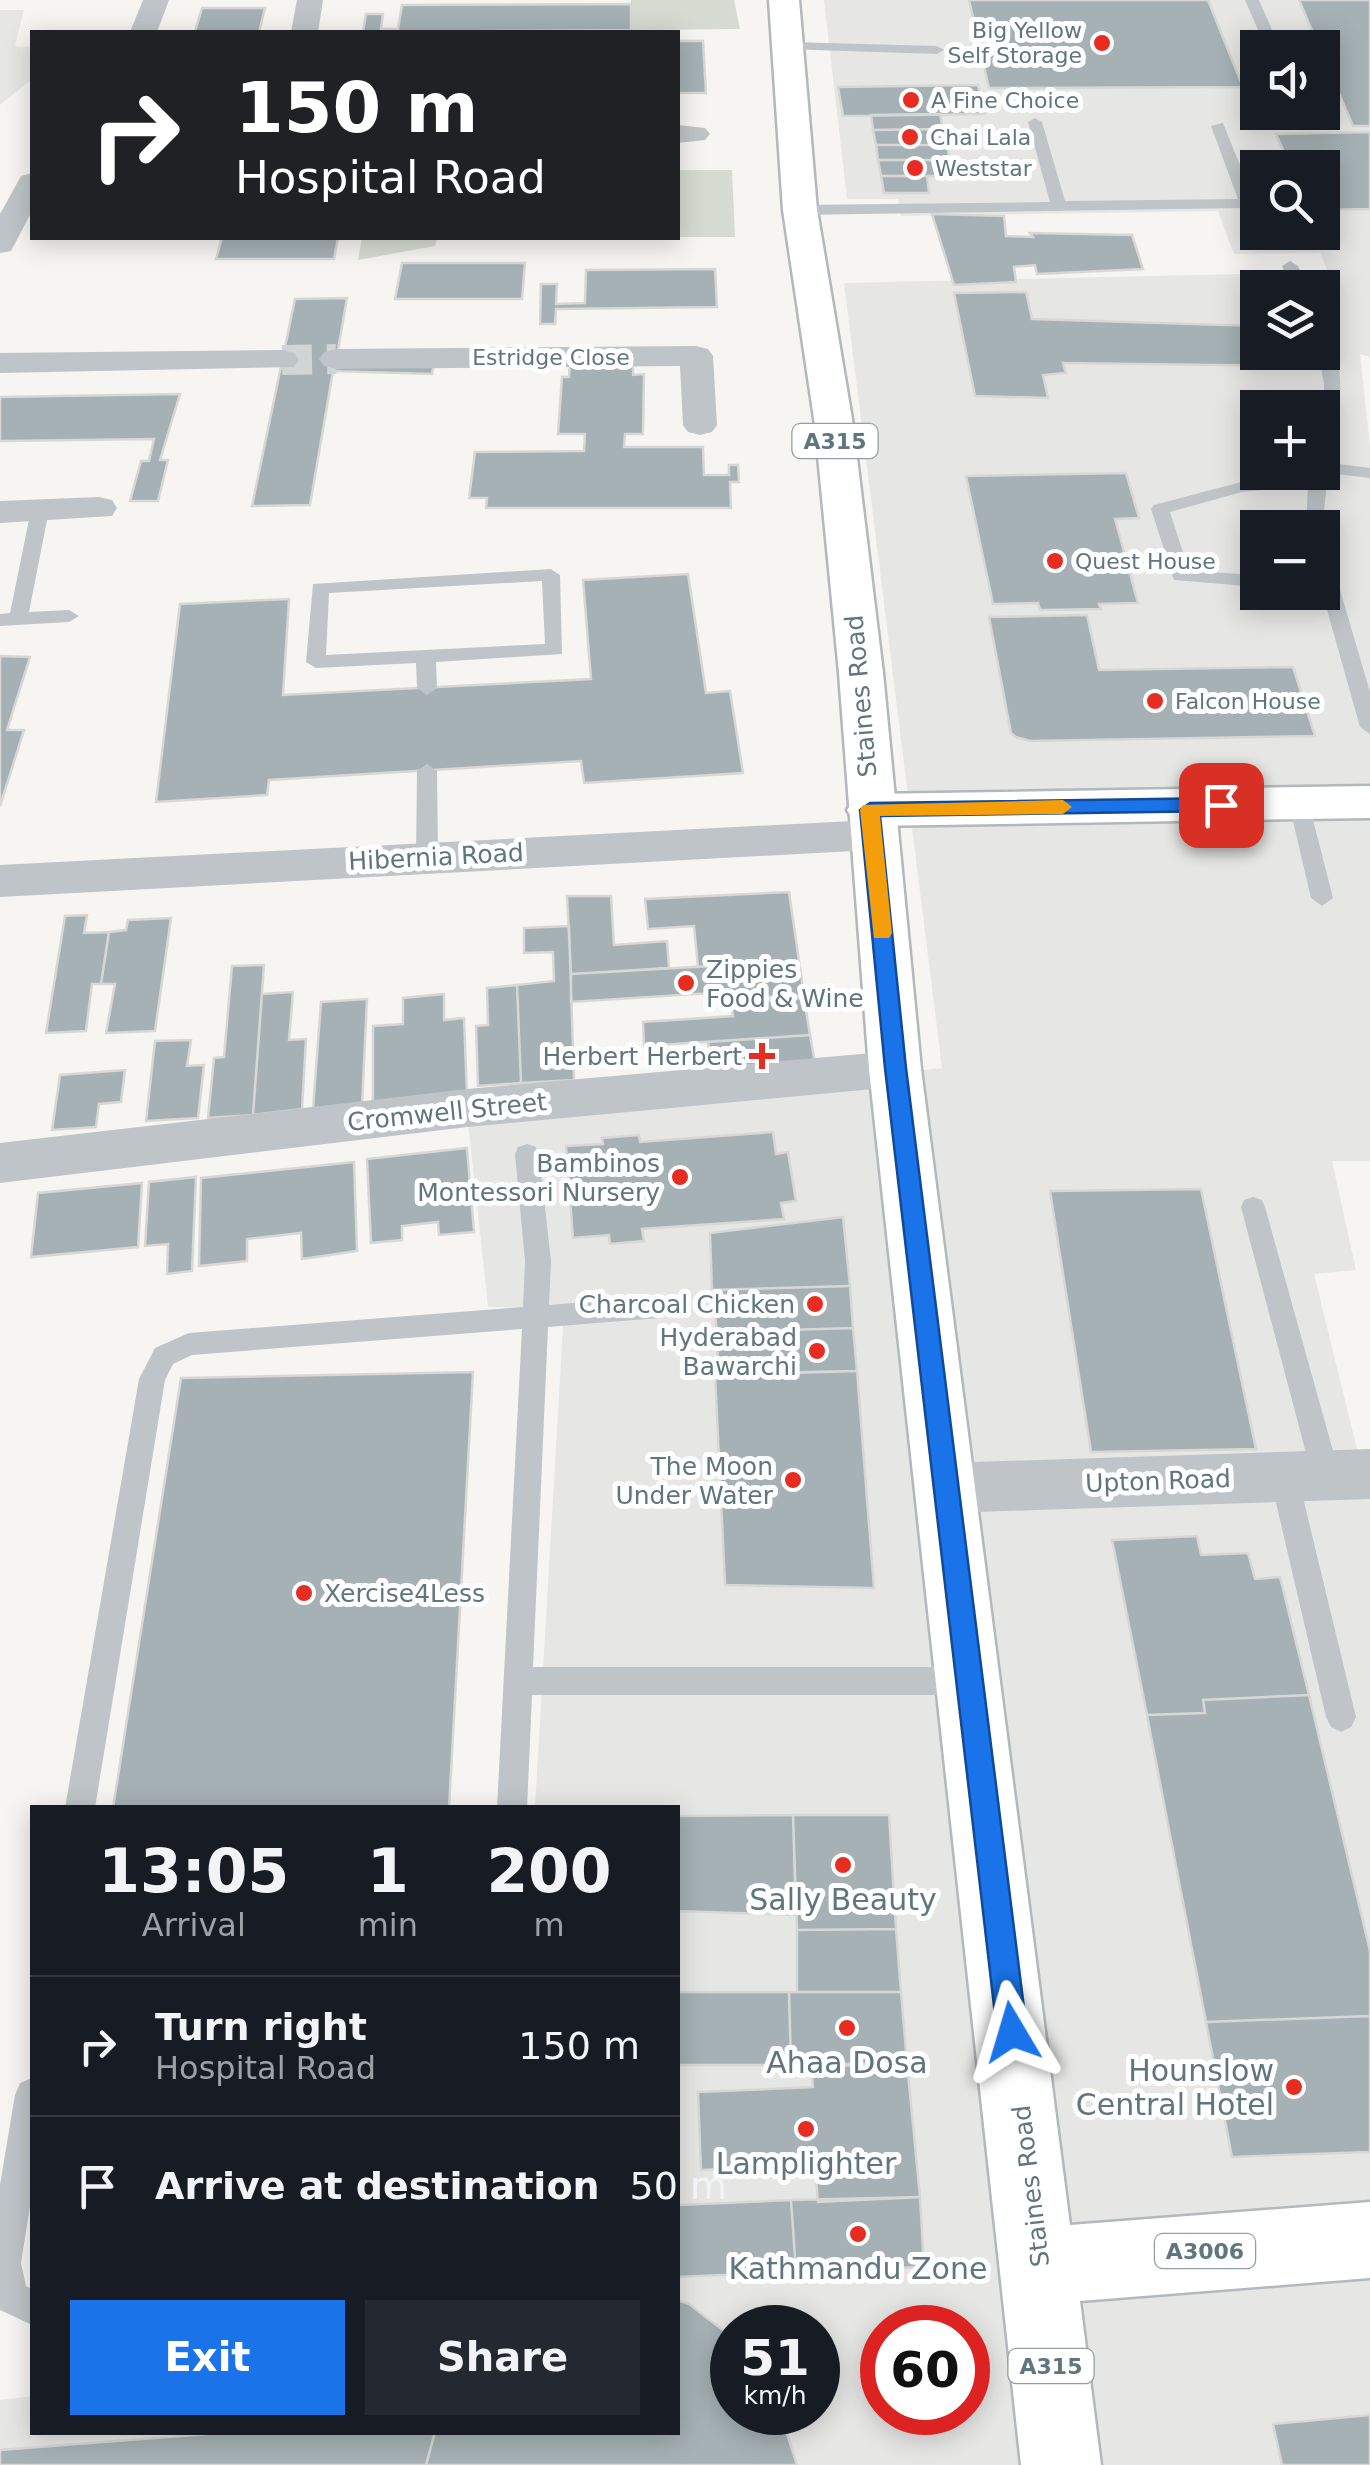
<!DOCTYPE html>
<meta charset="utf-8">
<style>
body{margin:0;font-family:"DejaVu Sans",sans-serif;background:#242831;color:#f1f3f6;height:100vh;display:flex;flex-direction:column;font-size:38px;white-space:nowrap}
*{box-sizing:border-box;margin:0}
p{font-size:32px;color:#9ea1a6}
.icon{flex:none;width:55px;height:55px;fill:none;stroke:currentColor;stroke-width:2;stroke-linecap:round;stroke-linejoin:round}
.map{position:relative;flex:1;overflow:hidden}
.details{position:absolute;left:30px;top:1805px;width:650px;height:630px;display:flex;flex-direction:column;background:#171b24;border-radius:0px;box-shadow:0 5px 25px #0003}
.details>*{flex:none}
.guide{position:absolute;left:30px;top:30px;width:650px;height:210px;border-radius:0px;box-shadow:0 5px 25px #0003;background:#202124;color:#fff;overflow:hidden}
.fabs{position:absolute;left:1240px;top:30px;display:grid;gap:20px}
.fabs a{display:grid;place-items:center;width:100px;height:100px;border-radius:0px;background:#171b24;box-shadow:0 5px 25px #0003;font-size:50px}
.speed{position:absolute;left:710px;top:2305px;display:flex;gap:20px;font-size:50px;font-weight:700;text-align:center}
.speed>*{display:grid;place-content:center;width:130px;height:130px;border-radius:50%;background:#171b24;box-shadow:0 5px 25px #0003;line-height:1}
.speed small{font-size:25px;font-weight:400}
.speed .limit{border:15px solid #d22;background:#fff;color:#111}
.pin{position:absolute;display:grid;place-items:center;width:85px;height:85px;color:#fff;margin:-42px;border-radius:20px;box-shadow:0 5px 15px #0006}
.me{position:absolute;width:110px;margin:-55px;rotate:353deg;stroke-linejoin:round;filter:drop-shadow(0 0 8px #0008)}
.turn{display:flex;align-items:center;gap:35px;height:210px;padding:0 40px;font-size:45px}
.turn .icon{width:130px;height:130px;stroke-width:2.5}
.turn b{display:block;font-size:70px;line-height:85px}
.eta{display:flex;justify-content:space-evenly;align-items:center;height:170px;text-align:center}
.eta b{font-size:60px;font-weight:700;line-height:70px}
.cta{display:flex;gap:20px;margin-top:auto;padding:20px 40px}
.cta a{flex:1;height:115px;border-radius:0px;background:#1a73e8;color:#fff;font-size:40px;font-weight:700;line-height:115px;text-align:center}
.cta a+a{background:#242831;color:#f1f3f6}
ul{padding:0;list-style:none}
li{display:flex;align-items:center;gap:30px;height:140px;padding:0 40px;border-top:2px solid #363941}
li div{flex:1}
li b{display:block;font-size:38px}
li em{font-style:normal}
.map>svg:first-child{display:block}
.built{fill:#e6e7e5;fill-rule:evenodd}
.green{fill:#d6dbd1}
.building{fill:#a5b1b4;stroke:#d7d7d5;stroke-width:2.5}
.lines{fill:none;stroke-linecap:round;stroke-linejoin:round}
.street-tunnel{stroke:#d0d5d5;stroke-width:30;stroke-dasharray:30 15;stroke-linecap:butt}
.secondary-casing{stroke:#b1b8bb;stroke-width:5}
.primary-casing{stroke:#b2b8bb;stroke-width:5}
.lane{fill:#bec4c7;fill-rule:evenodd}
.street{fill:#bec4c7;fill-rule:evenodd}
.secondary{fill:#fff;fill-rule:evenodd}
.primary{fill:#fff;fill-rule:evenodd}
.route{fill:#1a73e8;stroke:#114b97;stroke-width:2.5}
.slow{fill:#f59e0b}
.poi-dot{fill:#e72c21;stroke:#fff;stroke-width:4}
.labels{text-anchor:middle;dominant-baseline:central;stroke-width:10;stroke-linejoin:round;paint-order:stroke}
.far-poi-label{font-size:22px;fill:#60767e;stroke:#fff;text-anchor:start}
.far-street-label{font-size:22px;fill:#60767e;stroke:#fff}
.shield{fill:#fff;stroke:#909fa5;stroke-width:2.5}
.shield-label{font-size:22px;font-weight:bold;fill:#60767e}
.street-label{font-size:25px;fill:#60767e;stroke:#fff}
.poi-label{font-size:25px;fill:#60767e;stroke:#fff;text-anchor:end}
.near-poi-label{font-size:30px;fill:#60767e;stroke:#fff}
</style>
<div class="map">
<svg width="1370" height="2465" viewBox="0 0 1370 2465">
<rect width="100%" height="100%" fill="#f6f5f2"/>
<!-- built -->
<path class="built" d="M824,0H1370V357L1360,354L1370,446V1161H1332L1356,1270L1314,1274L1370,1502V2465H0V2400L32,2396V2432H678V1808L535,1807L564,1309L488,1307L468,1122L942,1068L844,283L1328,272L1320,253L1234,254L1218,211L901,216L898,199H847ZM1258,48H1322V112H1258ZM1258,168H1322V232H1258ZM1258,288H1322V352H1258ZM1258,408H1322V472H1258ZM1258,528H1322V592H1258ZM732,2328H818V2412H732ZM882,2328H968V2412H882Z
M0,10H24L15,46L32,47V79L0,105Z"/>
<!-- green -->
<path class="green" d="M631,0H734L740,29L631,30Z
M678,170H732L735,237H678Z
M362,238H437L435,246L358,260Z"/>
<!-- building -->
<path class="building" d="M969,0H1208L1243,87L989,88Z
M1299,0H1370V126H1353Z
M631,4V30L363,32L366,14H383L381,29H398L402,5Z
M202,8H265L259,32H195Z
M678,41H703L706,93H678Z
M978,85L985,114L843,116L838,87Z
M940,114L943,129L873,130L871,115Z
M943,129L947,145H876L873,130Z
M1370,132V209L1322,210V168H1291L1276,134Z
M876,145H947L950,160H878Z
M878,160H950L952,176H881Z
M881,176H927L929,193H884Z
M932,214L1004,216L1006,236L1033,237L1030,233L1132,235L1143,269L1037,274L1035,265L1014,267L1016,282L954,285Z
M222,238H338L334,259H216Z
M402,263H525L522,299H395Z
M715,269L717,307L556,309L555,324H540L541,284H557L556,304L585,303L586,270Z
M1026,292L1032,319L1258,326V352H1294L1298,366L1063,363L1066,373L1043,375L1048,398L975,396L954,293Z
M347,298L335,367L434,362L432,374L333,371L310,505L252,506L295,299Z
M570,361H633V375L644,374L643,434H625L624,447H703L704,475H729V465H738L739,482H730L731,508H486L487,498H469L475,452L584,451L585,434H558L562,377H569Z
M180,394L160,460H168L158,501H130L141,461H149L154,439L0,441V397Z
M1126,473L1139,518L1115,519L1138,603L1099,604L1101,609L1040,610L1038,603L993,604L966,476Z
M688,574L706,693L730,691L743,773L584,783L581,761L269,780L267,795L156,802L180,604L289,599L283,695L591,679L583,580Z
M1087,615L1099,670L1293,667L1315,736L1030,741L1016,737L1011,733L989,617Z
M0,656L30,657L7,730H24L0,806Z
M789,892L799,961L698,967L694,926L648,929L645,899Z
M567,896H611L614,945L667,941L669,968L571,974Z
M87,915L84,933L109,932L101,984H92L86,1031L46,1033L65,916Z
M171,918L155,1031L106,1033L115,984H101L109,932L126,930L128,920Z
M569,926L574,1080L521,1083L517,985L554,981L553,952L524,953V928Z
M799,961L804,995L731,999L727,992L571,1002V974Z
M264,965L253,1115L208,1118L214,1058L224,1057L232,966Z
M517,985L521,1083L478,1086L476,1026L488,1025L487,988Z
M293,992L289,1040L306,1039L302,1109L253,1115L262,994Z
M444,994V1020L464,1018L467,1096L373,1104V1026L403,1024V998Z
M804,998L810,1035L644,1046L643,1022L733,1016L731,1003Z
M367,999L362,1105L313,1109L321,1002Z
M810,1035L816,1069L713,1079L708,1042Z
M191,1040L187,1066L204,1065L198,1118L146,1121L155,1041Z
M125,1070L121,1102L99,1104L96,1127L52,1130L60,1075Z
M773,1132L776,1154L788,1152L796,1201L781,1203L784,1219L642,1229L644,1241L610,1244L609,1235L573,1238L566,1146L603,1144L602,1138L639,1135L640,1142Z
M467,1148L474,1232L439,1235L438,1222L402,1226V1240L371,1243L367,1159Z
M354,1162L357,1251L302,1259L301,1233L247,1239V1261L199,1266L201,1178Z
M196,1177L192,1271L167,1274L168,1244L145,1246L149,1182Z
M142,1183L138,1247L31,1257L38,1193Z
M1201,1189L1256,1449L1091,1452L1050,1191Z
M843,1217L850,1286L712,1290L710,1233Z
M850,1286L853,1328L717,1332L712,1290Z
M853,1328L857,1371L718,1375L717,1332Z
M857,1371L874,1588L725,1585L715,1374Z
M473,1372L449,1808H113L181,1378Z
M1197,1536L1201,1555L1248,1553L1255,1579L1280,1577L1309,1695L1203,1700L1205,1713L1147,1715L1112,1540Z
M1309,1695L1370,1951V2016L1206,2022L1147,1715L1205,1713L1203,1700Z
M793,1815H889L896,1929L797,1930Z
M793,1815L796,1915L678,1911V1816Z
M896,1929L901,1992H797V1930Z
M678,1992H789L791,2065H678Z
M789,1992H901L907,2063L791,2065Z
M1370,2016V2152L1232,2157L1206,2022Z
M907,2063L920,2197L818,2202L815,2165L701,2170L698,2092L813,2087L811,2067Z
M920,2197L924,2267L796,2272L791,2200Z
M791,2200L796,2272L678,2277V2205Z
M678,2300L689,2304L732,2337V2412H780L797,2465H426L435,2432H678Z
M1370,2415V2465H1282L1273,2424Z
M233,2432H435L426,2465H0V2450Z"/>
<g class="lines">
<!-- street-tunnel -->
<path class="street-tunnel" d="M282,360L336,359"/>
<defs>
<path id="secondary" d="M1370,786V818L870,826L854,821L847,810L854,799L870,794Z"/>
<path id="primary" d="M769,0H799L817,210L853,425L883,673L921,1069L1070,2225L1370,2202V2278L1080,2301L1101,2465H1021L869,1069L839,673L815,425L783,210Z"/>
</defs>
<!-- secondary casing -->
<use href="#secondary" class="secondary-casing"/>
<!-- primary casing -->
<use href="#primary" class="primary-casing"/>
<!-- lane -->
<path class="lane" d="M1245,0H1259L1280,48H1266Z
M789,42L937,46L944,50L937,54L784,49V43Z
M1035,118L1042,122L1065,201L1238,199L1211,126L1223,123L1258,210V232H1263H1253L1241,208L800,215L792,210L800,205L1050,202L1028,122Z
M1290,261L1298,266L1308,288H1292L1282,266Z
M1322,336C1353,352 1336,429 1331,457L1324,462L1370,468V478L1328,473L1322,530L1306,528L1308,485L1242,492L1170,512L1189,571L1258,575V587L1174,580L1151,509L1154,505L1241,482L1322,472L1324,384L1318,352H1322Z
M40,505L49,510L29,612L69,610L79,616L69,622L0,626V614L10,613L31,510Z
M1322,553L1331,559L1370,692V734L1360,727L1322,592Z
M551,569L560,575L562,654L436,662L437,688L427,695L417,688L416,663L316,668L306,662L313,584ZM542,581L545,644L326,655L329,593Z
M427,764L437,771L438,857L427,865L416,857L417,771Z
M1299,797L1309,804L1333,898L1322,906L1311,898L1289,804Z
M527,1144L536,1147L539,1154L551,1261L549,1305L659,1296L668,1299L672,1307L668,1315L659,1318L548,1327L533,1667H969L979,1671L984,1681L979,1691L969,1695H532L527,1808H497L522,1329L192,1355L173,1364L165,1380L95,1808H65L139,1379L155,1348L189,1333L523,1307L525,1261L515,1154L518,1147Z
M1253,1197L1262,1200L1265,1207L1340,1476L1336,1485L1326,1488L1316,1485L1312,1476L1241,1207L1244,1200Z
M1284,1465L1294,1468L1298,1477L1356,1717L1351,1727L1341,1732L1331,1727L1326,1717L1270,1477L1274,1468Z
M32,2078V2194L21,2263L26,2286L32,2289V2325L0,2310V2185L15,2095L20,2083Z"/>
<!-- street -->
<path class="street" d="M143,0H169L157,32H130Z
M297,0H323L318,32H291Z
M678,125L705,128L710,134L705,140L678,143Z
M32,173V211L11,251L0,253V214L21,176Z
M696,346L708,349L713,356L717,425L712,432L700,435L688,432L683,425L680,366L336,369L324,366L319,359L324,352L336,349Z
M282,350L294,353L299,360L294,367L0,373V353Z
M99,497L112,500L117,508L112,516L0,523V501Z
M872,820L887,824L893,835L887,846L872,850L0,897V865Z
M895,1051L912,1056L918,1069L912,1082L895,1087L467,1127L0,1183V1143L467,1089Z
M1370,1449V1499L946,1513L927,1506L919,1488L927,1470L946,1463Z"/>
<!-- secondary -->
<use href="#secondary" class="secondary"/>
<!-- primary -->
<use href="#primary" class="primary"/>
</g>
<!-- route -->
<path class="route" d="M1221,798L1231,805L1221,811L880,816L906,1068L1027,2032L1022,2043L1012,2047L1002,2043L997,2032L885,1068L860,810L870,803Z"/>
<!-- slow -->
<path class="slow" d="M1063,800L1072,807L1063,814L880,816L892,933L889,938H874L860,810L863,805Z"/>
<!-- markers -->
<g class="poi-dot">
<circle cx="1102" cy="43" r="10"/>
<circle cx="911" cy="100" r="10"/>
<circle cx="910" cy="137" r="10"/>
<circle cx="915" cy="168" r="10"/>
<circle cx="1055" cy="561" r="10"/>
<circle cx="1155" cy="701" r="10"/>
<circle cx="686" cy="983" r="10"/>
<path d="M757 1041h10v10h10v10h-10v10h-10v-10h-10v-10h10z"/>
<circle cx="680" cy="1177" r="10"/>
<circle cx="815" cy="1304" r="10"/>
<circle cx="817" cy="1351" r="10"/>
<circle cx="793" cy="1480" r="10"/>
<circle cx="304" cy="1593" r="10"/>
<circle cx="843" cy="1865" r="10"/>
<circle cx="847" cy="2028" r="10"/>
<circle cx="1294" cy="2087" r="10"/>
<circle cx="806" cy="2129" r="10"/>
<circle cx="858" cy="2234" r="10"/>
</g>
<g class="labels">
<!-- far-poi labels -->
<g class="far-poi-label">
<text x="1082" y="30" text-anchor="end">Big Yellow<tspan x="1082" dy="25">Self Storage</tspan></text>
<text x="931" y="100">A Fine Choice</text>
<text x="930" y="137">Chai Lala</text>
<text x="935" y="168">Weststar</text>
<text x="1075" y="561">Quest House</text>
<text x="1175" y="701">Falcon House</text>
</g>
<!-- far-street labels -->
<g class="far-street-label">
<text x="551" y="357">Estridge Close</text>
</g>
<!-- shield labels -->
<g class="shield">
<rect x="792.5" y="424" width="85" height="34" rx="8"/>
<rect x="1155" y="2234" width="100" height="34" rx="8"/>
<rect x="1008.5" y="2349" width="85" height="34" rx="8"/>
</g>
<g class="shield-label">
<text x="835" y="441">A315</text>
<text x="1205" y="2251">A3006</text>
<text x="1051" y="2366">A315</text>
</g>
<!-- street labels -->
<g class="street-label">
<text transform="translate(861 696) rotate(-95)">Staines Road</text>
<text transform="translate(436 857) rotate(-3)">Hibernia Road</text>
<text transform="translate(447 1112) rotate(-6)">Cromwell Street</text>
<text transform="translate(1158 1481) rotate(-2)">Upton Road</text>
<text transform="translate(1031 2186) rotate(-97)">Staines Road</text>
</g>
<!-- poi labels -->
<g class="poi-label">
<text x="706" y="969" text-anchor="start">Zippies<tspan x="706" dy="29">Food &amp; Wine</tspan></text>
<text x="742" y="1056">Herbert Herbert</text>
<text x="660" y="1163">Bambinos<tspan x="660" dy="29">Montessori Nursery</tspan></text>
<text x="795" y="1304">Charcoal Chicken</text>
<text x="797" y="1337">Hyderabad<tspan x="797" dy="29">Bawarchi</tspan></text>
<text x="773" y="1466">The Moon<tspan x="773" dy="29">Under Water</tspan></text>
<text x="324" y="1593" text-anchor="start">Xercise4Less</text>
</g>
<!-- near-poi labels -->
<g class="near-poi-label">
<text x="843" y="1899">Sally Beauty</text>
<text x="847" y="2062">Ahaa Dosa</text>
<text x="1274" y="2070" text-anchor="end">Hounslow<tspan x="1274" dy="34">Central Hotel</tspan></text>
<text x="806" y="2163">Lamplighter</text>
<text x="858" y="2268">Kathmandu Zone</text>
</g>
</g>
</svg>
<div class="fabs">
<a><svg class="icon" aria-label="sound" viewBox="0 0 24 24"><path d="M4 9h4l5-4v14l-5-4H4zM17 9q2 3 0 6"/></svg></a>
<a><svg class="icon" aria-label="search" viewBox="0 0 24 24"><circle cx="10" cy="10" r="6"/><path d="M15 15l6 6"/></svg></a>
<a><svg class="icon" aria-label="layers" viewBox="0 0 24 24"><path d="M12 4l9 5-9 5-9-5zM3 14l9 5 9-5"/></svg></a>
<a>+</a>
<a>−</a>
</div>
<div class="speed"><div>51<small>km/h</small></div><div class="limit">60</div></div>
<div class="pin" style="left:1221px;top:805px;background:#d93025"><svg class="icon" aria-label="arrive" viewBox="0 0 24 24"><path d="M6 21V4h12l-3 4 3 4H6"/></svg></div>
<svg class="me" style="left:1012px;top:2032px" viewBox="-20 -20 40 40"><path d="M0-17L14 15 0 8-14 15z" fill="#1a73e8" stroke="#fff" stroke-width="4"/></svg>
<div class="guide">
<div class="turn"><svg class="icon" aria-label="right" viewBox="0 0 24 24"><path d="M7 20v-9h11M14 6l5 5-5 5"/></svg><div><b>150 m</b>Hospital Road</div></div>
</div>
<section class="details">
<div class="eta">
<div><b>13:05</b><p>Arrival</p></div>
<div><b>1</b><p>min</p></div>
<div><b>200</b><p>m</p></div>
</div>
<ul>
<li><svg class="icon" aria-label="right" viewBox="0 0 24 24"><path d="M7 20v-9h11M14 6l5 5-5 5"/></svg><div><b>Turn right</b><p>Hospital Road</p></div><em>150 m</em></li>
<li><svg class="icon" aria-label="arrive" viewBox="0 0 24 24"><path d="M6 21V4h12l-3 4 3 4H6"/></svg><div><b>Arrive at destination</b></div><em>50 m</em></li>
</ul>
<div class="cta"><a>Exit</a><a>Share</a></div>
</section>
</div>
